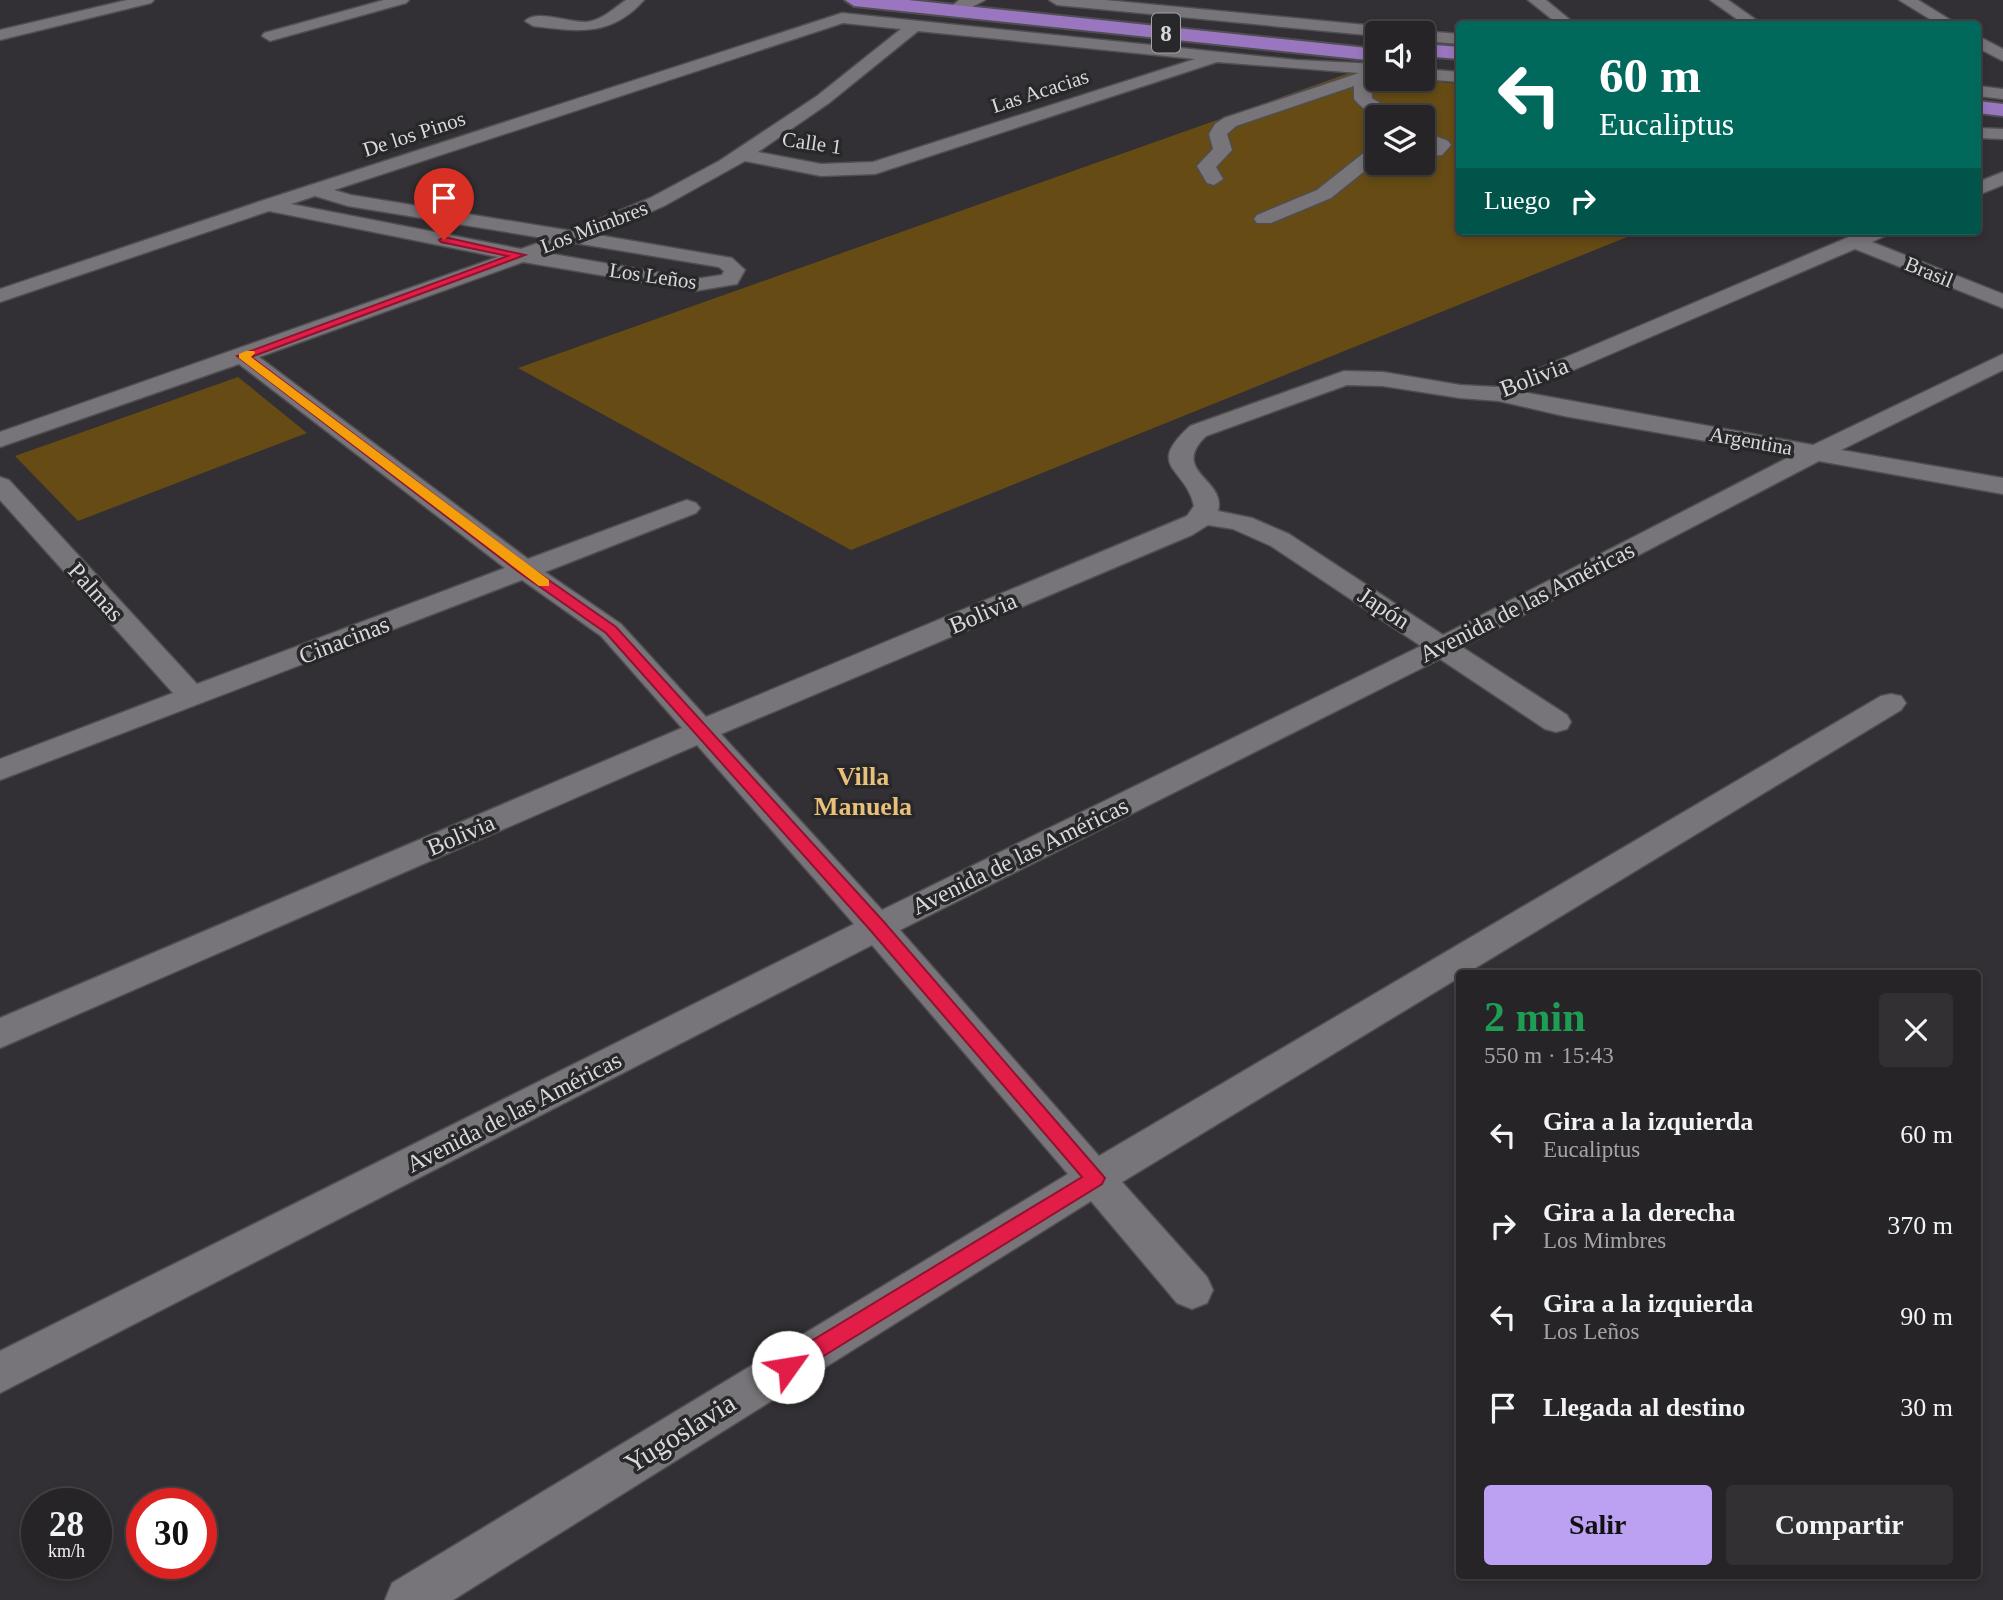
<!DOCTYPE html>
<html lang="es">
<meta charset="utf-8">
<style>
body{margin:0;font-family:"Times New Roman",serif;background:#323033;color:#f1f3f6;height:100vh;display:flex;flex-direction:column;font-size:26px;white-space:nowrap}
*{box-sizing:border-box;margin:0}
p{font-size:23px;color:#a4a4a7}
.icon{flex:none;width:38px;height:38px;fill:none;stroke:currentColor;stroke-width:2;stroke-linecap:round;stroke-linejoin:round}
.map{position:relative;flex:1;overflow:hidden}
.details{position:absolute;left:1456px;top:970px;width:525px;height:609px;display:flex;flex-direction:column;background:#262427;border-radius:7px;box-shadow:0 4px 10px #0003,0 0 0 2px #424144}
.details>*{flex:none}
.guide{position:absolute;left:1456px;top:21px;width:525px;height:214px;border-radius:7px;box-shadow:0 4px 10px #0003,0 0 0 2px #424144;background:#00695c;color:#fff;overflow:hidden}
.controls{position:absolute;left:1365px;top:21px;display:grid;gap:14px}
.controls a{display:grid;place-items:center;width:70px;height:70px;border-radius:7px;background:#262427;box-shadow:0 4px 10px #0003,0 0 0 2px #424144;font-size:35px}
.speed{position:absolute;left:21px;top:1488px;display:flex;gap:14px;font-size:35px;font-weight:700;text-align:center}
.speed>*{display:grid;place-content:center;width:91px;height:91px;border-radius:50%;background:#262427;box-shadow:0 4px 10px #0003,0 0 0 2px #424144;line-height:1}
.speed small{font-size:18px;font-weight:400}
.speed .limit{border:10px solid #d22;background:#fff;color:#111}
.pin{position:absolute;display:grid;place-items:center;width:60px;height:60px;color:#fff;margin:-72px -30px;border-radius:50% 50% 50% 0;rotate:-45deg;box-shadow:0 0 7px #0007}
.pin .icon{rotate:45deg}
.me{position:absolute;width:77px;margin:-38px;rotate:58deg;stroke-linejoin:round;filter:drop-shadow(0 0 5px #0008)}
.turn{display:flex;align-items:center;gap:24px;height:147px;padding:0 28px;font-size:32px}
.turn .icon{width:91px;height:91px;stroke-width:2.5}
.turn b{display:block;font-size:49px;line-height:60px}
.then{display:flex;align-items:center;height:66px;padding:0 28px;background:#0003;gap:14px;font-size:26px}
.round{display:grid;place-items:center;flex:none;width:74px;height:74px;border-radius:7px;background:#323033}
.summary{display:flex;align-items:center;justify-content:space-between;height:119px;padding:0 28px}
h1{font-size:42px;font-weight:800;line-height:52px;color:#1e9e55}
.cta{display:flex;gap:14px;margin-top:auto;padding:14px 28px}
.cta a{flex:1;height:80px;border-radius:7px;background:#bca0f2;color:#111;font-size:28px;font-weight:800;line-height:80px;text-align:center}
.cta a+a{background:#323033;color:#f1f3f6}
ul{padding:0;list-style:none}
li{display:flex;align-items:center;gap:21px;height:91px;padding:0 28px}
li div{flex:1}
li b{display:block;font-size:26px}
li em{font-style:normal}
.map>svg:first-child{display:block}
.green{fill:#664b14;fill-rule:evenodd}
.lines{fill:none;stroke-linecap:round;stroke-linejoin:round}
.minor-casing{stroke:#4f4e51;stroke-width:3}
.highway-casing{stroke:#4f4e51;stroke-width:4}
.minor{fill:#777579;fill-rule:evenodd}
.highway{fill:#9976bf;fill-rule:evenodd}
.route{fill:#e11d48;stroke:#92132f;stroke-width:2}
.slow{fill:#f59e0b}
.labels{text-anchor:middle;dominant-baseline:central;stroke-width:7;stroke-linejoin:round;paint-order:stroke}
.far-street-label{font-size:21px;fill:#d9d8db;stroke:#28272a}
.shield{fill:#28272a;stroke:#a4a3a6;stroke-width:2}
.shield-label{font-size:23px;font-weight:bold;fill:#d9d8db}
.street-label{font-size:24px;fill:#d9d8db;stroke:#28272a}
.neighbourhood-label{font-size:26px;font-weight:bold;fill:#e9c07a;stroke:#28272a}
.near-street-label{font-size:28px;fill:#d9d8db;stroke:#28272a}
</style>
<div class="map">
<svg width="2003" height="1600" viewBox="0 0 2003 1600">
<rect width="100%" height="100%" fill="#323034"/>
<!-- green -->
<path class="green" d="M1352,72L1377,75V79H1411L1459,84L1460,231H1642L851,550L518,368ZM1377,117H1423V163H1377Z
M238,377L307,433L78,521L15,456Z"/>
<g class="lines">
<defs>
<path id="minor" d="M127,0H154L151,3L0,40V30Z
M384,0H409L406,3L270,41L262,36L264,33Z
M626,0H644C610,38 577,31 533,26L525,21C538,9 569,23 586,22C601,21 614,8 626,0Z
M959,0H985L959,14H949L946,11Z
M1049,0H1105L1397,28L1405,33H1377V36L1057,5Z
M1528,0H1546L1575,24H1558Z
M1710,0H1728L1762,24H1744Z
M1899,0H1918L1957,24H1938Z
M842,13L1297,60L1377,64V77L1371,80L1372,98L1401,117C1381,118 1367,115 1354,99V86L1236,126L1227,134L1232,150L1216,167L1223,179L1214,185L1207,183L1197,166L1213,149L1209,134L1215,124L1224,118L1359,73L1217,62L875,174L821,176L745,161L664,206L598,235L732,258L745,270L737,284L695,291L523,262L259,357L528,559L678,503L687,500L696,503L700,508L696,513L545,572L621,624L706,717L1187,516L1194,506C1186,467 1144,468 1190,426L1344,371L1383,372L1460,385L1496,387L1863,231H1890L1887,235L1872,242L2003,294V308L1855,249L1522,392L1813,445L2003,354V370L1841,450L2003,478V494L1819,461L1462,647L1567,715L1571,722L1567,729L1556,732L1545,729L1440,659L900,930L1099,1156L1881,696L1891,694L1901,696L1906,703L1901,710L1467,973H1460V977L1122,1182L1207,1277L1213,1290L1207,1303L1192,1309L1177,1303L1091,1201L453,1600H385L392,1583L1068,1174L872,945L0,1393V1351L854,924L697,745L0,1048V1018L682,728L601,636L522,580L0,780V759L173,693L0,500V477L9,480L197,684L505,568L239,364L0,447V432L498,257L269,211L0,302V289L261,201ZM843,23L901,29L817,96L719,161L650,198L572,231L351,195L334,190ZM918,31L1195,59L873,162L821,164L758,152L829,103ZM315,196L348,206L549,239L521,249L291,204ZM575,243L719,267L724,271L722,275L695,279L547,253ZM1347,385L1383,386L1460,398L1499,401L1564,416L1791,456L1443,635L1289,534L1252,518L1218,511C1227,479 1169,472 1206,436ZM1208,525L1233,529L1271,546L1421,646L882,910L721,734L1192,535Z
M1423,31L1460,34V44L1423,41V33H1417Z
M1978,36L2003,49V61L1978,48Z
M1423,69L1460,72V82L1422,79Z
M1978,86L2003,89V99L1978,96Z
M1978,128L2003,129V139L1978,138Z
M1423,131L1448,141L1451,145L1442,155L1423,157V147L1430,146L1423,143Z
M1377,146V161L1331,198L1271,223H1257L1254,219L1257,215L1317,190L1370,148Z
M2003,172V185L1978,195V182Z"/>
<path id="highway" d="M845,0H908L1377,49V61L854,6Z
M1423,44L1460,47V59L1423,56Z
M1978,101L2003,104V116L1978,113Z"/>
</defs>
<!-- minor casing -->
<use href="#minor" class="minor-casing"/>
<!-- highway casing -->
<use href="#highway" class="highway-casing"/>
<!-- minor -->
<use href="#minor" class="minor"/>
<!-- highway -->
<use href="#highway" class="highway"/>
</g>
<!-- route -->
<path class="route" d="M444,237L525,255L251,357L530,567L616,627L884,922L1105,1178L1102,1184L788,1378L780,1375L777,1367L780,1360L1082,1177L871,931L606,633L520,573L237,356L508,256L441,242L439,240Z"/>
<!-- slow -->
<path class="slow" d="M246,351H254L255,353L251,357L549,580V586H539L239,358V354Z"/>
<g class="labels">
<!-- far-street labels -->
<g class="far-street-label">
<text transform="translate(1040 91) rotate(-18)">Las Acacias</text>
<text transform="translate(414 134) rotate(-18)">De los Pinos</text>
<text transform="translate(812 143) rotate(8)">Calle 1</text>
<text transform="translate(594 227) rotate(-21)">Los Mimbres</text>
<text transform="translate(1929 272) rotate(22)">Brasil</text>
<text transform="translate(653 276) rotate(8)">Los Leños</text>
<text transform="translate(1751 441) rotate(10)">Argentina</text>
</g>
<!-- shield labels -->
<rect class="shield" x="1152" y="13.5" width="28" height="39" rx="5"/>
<g class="shield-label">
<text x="1166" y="33">8</text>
</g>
<!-- street labels -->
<g class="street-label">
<text transform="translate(1534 377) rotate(-21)">Bolivia</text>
<text transform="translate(96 592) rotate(48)">Palmas</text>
<text transform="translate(1527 602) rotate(-27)">Avenida de las Américas</text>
<text transform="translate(1384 608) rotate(33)">Japón</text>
<text transform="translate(983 613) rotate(-23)">Bolivia</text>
<text transform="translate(344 640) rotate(-21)">Cinacinas</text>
<text transform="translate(461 835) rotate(-23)">Bolivia</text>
<text transform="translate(1020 856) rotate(-26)">Avenida de las Américas</text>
<text transform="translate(514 1112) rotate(-27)">Avenida de las Américas</text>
</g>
<!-- neighbourhood labels -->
<g class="neighbourhood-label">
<text x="863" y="776">Villa<tspan x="863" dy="30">Manuela</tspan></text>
</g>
<!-- near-street labels -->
<g class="near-street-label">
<text transform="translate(680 1433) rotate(-32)">Yugoslavia</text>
</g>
</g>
</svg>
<div class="controls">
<a><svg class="icon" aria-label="sound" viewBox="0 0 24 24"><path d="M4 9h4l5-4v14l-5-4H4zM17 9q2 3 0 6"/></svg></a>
<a><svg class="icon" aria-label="layers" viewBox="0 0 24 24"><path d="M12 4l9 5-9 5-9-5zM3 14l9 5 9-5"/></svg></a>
</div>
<div class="speed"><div>28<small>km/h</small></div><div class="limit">30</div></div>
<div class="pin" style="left:444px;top:240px;background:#d93025"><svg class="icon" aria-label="arrive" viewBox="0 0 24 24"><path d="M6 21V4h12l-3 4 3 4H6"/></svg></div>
<svg class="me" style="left:788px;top:1367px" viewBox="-20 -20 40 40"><circle r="19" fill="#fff"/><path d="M0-13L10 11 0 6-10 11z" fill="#e11d48"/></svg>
<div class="guide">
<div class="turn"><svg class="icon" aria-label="left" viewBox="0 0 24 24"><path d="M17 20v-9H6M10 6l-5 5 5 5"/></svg><div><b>60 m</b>Eucaliptus</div></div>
<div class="then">Luego<svg class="icon" aria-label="right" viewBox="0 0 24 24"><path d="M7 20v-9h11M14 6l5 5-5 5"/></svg></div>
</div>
<section class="details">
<div class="summary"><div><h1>2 min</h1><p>550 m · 15:43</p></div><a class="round"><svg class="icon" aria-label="close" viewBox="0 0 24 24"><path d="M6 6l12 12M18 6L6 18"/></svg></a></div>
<ul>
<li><svg class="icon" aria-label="left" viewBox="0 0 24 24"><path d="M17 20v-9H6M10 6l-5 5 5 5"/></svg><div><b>Gira a la izquierda</b><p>Eucaliptus</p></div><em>60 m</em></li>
<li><svg class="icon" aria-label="right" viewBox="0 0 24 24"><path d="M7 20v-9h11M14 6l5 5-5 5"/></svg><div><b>Gira a la derecha</b><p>Los Mimbres</p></div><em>370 m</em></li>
<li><svg class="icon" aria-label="left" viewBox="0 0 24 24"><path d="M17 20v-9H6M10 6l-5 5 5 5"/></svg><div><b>Gira a la izquierda</b><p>Los Leños</p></div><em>90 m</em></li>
<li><svg class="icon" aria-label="arrive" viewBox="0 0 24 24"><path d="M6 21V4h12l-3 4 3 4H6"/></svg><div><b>Llegada al destino</b></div><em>30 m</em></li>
</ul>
<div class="cta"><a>Salir</a><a>Compartir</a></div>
</section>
</div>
